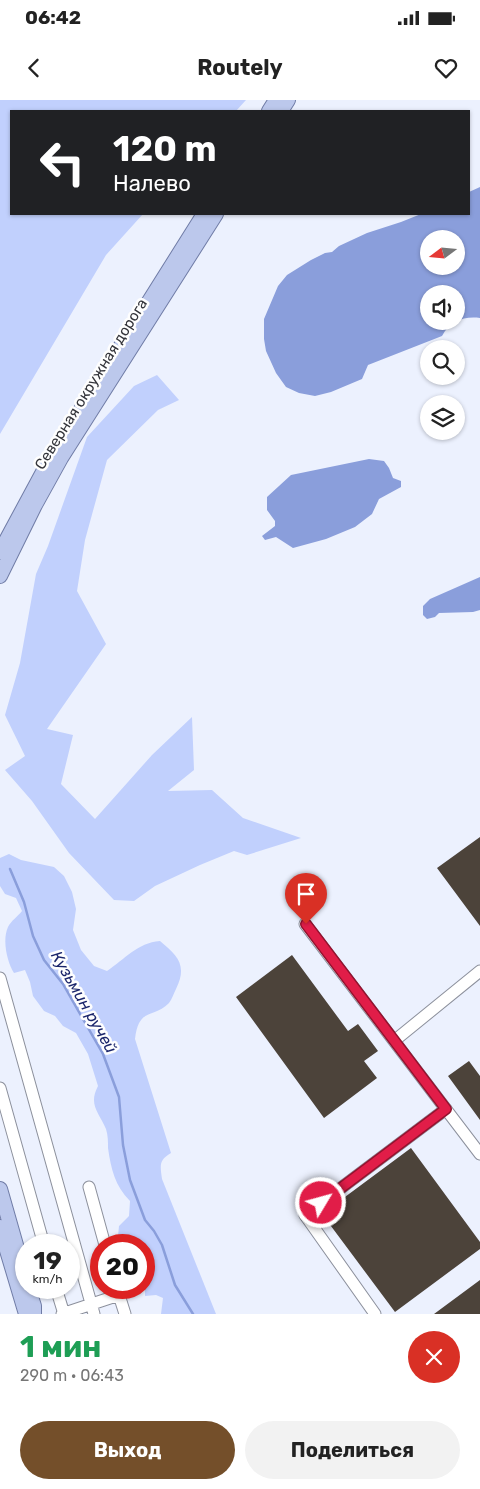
<!DOCTYPE html>
<html lang="ru">
<meta charset="utf-8">
<style>
body{margin:0;font-family:Rubik,sans-serif;background:#f2f2f2;color:#222;height:100vh;display:flex;flex-direction:column;font-size:19px;white-space:nowrap}
*{box-sizing:border-box;margin:0}
p{font-size:16px;color:#767676}
.icon{flex:none;width:28px;height:28px;fill:none;stroke:currentColor;stroke-width:2;stroke-linecap:round;stroke-linejoin:round}
.map{position:relative;height:1214px;overflow:hidden}
.sheet{display:flex;flex-direction:column;background:#fff;flex:1}
.sheet>*{flex:none}
.banner{position:absolute;left:10px;top:10px;width:460px;height:105px;border-radius:0px;box-shadow:0 1px 4px #0004;background:#202124;color:#fff;overflow:hidden}
.needle{width:32px;rotate:254deg}
.controls{position:absolute;left:420px;top:130px;display:grid;gap:10px}
.controls a{display:grid;place-items:center;width:45px;height:45px;border-radius:50%;background:#fff;box-shadow:0 1px 4px #0004;font-size:25px}
.speed{position:absolute;left:15px;top:1134px;display:flex;gap:10px;font-size:25px;font-weight:700;text-align:center}
.speed>*{display:grid;place-content:center;width:65px;height:65px;border-radius:50%;background:#fff;box-shadow:0 1px 4px #0004;line-height:1}
.speed small{font-size:12px;font-weight:400}
.speed .limit{border:8px solid #d22;background:#fff;color:#111}
.pin{position:absolute;display:grid;place-items:center;width:42px;height:42px;color:#fff;margin:-51px -21px;border-radius:50% 50% 50% 0;rotate:-45deg;box-shadow:0 0 5px #0007}
.pin .icon{rotate:45deg}
.me{position:absolute;width:55px;margin:-28px;rotate:53deg;stroke-linejoin:round;filter:drop-shadow(0 0 4px #0008)}
.turn{display:flex;align-items:center;gap:18px;height:105px;padding:0 20px;font-size:22px}
.turn .icon{width:65px;height:65px;stroke-width:2.5}
.turn b{display:block;font-size:35px;line-height:42px}
.round{display:grid;place-items:center;flex:none;width:52px;height:52px;border-radius:26px;background:#f2f2f2}
.head{display:flex;align-items:center;justify-content:space-between;height:85px;padding:0 20px}
h1{font-size:30px;font-weight:700;line-height:38px;color:#1e9e55}
.primary-button{display:flex;gap:10px;margin-top:auto;padding:10px 20px}
.primary-button a{flex:1;height:58px;border-radius:30px;background:#744f2a;color:#fff;font-size:20px;font-weight:700;line-height:58px;text-align:center}
.primary-button a+a{background:#f2f2f2;color:#222}
.status{display:flex;justify-content:space-between;align-items:center;height:35px;padding:0 25px;background:#fff;direction:ltr}
.status svg{height:14px;fill:currentColor}
header{display:flex;justify-content:space-between;align-items:center;height:65px;padding:0 20px;background:#fff;font-size:22px;font-weight:700}
.map>svg:first-child{display:block}
.green{fill:#c1d0fd}
.water{fill:#8a9edb;fill-rule:evenodd}
.lines{fill:none;stroke-linecap:round;stroke-linejoin:round}
.stream{stroke:#8a9edb;stroke-width:2.5}
.building{fill:#4c433a}
.minor-casing{stroke:#8c909c;stroke-width:13}
.major-casing{stroke:#707ca6;stroke-width:16}
.minor{stroke:#fff;stroke-width:11}
.major{stroke:#bcc8ec;stroke-width:14}
.route-casing{stroke:#92132f;stroke-width:12}
.route{stroke:#e11d48;stroke-width:9}
.labels{text-anchor:middle;dominant-baseline:central;stroke-width:5;stroke-linejoin:round;paint-order:stroke}
.street-label{font-size:15px;fill:#34353b;stroke:#fefefe}
.water-label{font-size:16px;font-style:italic;fill:#1a256b;stroke:#fefefe}
</style>
<div class="status"><b>06:42</b><svg viewBox="0 0 49 12"><path d="M0 12V9h3v3zM5 12V6h3v6zM10 12V3h3v9zM15 12V0h3v12zM26 1h20v11H26zM47 4h2v5h-2z"/></svg></div>
<header><svg class="icon" aria-label="back" viewBox="0 0 24 24"><path d="M15 5l-7 7 7 7"/></svg>Routely<svg class="icon" aria-label="heart" viewBox="0 0 24 24"><path d="M12 20l-8-8c-3-5 5-10 8-4 3-6 11-1 8 4z"/></svg></header>
<div class="map">
<svg width="480" height="1214" viewBox="0 0 480 1214">
<rect width="100%" height="100%" fill="#ecf1fe"/>
<!-- green -->
<path class="green" d="M0,0H246L236,11H11V114H143L106,155L0,334Z
M157,275L179,300L158,310L107,360L85,440L77,491L106,544L47,629L73,635L61,684L95,719L152,655L192,617L194,670L168,691L212,690L243,718L301,738L247,755L234,751L200,765L155,786L134,801L114,800L69,753L32,701L5,670L25,656L5,615L20,563L36,474L48,446L87,337L134,286Z
M9,754L21,760L54,767L64,776L72,792L76,809L73,830L81,850L94,866L107,871C125,859 137,843 160,841C177,855 188,865 176,889C174,893 172,899 169,903C154,919 139,906 135,939L171,1053C159,1060 160,1065 162,1079L216,1214H161L163,1198L156,1195L145,1196V1188L152,1179L145,1172L144,1168V1145H123L118,1136L119,1126L129,1116L130,1101C115,1086 111,1069 108,1048C108,1042 108,1035 106,1029C99,1012 88,1005 98,986L88,954L76,933L63,926L55,916L44,911L33,896L30,882L25,870L14,873C7,862 2,840 8,827C11,821 18,816 22,811L16,798L5,794L0,786V758Z"/>
<!-- water -->
<path class="water" d="M480,87V218C464,216 450,221 442,236L368,265L362,279L331,292L315,296L299,293L286,287L276,273L266,251L264,239V219L278,186L287,175L311,160L325,153L332,152L339,146L367,133L401,122L421,114H469V92ZM429,139H456V166H429ZM429,194H456V221H429Z
M369,359L384,361L389,368L393,378L401,381V387L379,399L372,414L355,427L326,439L293,448L276,437L265,440L262,436L275,426V421L267,410V397L291,375Z
M480,477V510L473,512L439,513L435,517L427,519L423,515V506L430,499Z"/>
<g class="lines">
<!-- stream -->
<path class="stream" d="M10,769L24,802L33,836L44,860L63,884L103,954L119,997L123,1045L130,1080L145,1120L154,1131L162,1145L175,1185L193,1214"/>
</g>
<!-- building -->
<path class="building" d="M480,737V826L437,768Z
M292,855L348,931L358,924L378,951L364,961L377,978L324,1018L236,897Z
M469,961L480,976V1020L448,976Z
M411,1048L480,1142V1149L395,1212L322,1114Z
M480,1180V1214H434Z"/>
<g class="lines">
<defs>
<path id="minor" d="M305,824L480,1054
M0,878L94,1214
M394,941L480,871
M0,988L44,1145
M89,1087L105,1145
M56,1188L64,1214
M119,1195L125,1214
M62,1214L119,1195L117,1188
M375,1214L305,1115L446,1009"/>
<path id="major" d="M269,11L276,0
M281,11L288,0
M0,452L50,359L204,114
M0,476L35,405L61,358L216,114
M0,1089L26,1180
M0,1127L26,1214
M28,1188L34,1206V1214"/>
</defs>
<!-- minor casing -->
<use href="#minor" class="minor-casing"/>
<!-- major casing -->
<use href="#major" class="major-casing"/>
<!-- minor -->
<use href="#minor" class="minor"/>
<!-- major -->
<use href="#major" class="major"/>
</g>
<g class="lines">
<defs>
<path id="route" d="M306,824L446,1009L321,1103"/>
</defs>
<!-- route casing -->
<use href="#route" class="route-casing"/>
<!-- route -->
<use href="#route" class="route"/>
</g>
<g class="labels">
<!-- street labels -->
<g class="street-label">
<text transform="translate(91 284) rotate(-58)">Северная окружная дорога</text>
</g>
<!-- water labels -->
<g class="water-label">
<text transform="translate(84 902) rotate(60)">Кузьмин ручей</text>
</g>
</g>
</svg>
<div class="controls">
<a><svg class="needle" viewBox="-14 -14 28 28"><path d="M0-13l5 13h-10z" fill="#e53935"/><path d="M0 13l5-13h-10z" fill="#767676"/></svg></a>
<a><svg class="icon" aria-label="sound" viewBox="0 0 24 24"><path d="M4 9h4l5-4v14l-5-4H4zM17 9q2 3 0 6"/></svg></a>
<a><svg class="icon" aria-label="search" viewBox="0 0 24 24"><circle cx="10" cy="10" r="6"/><path d="M15 15l6 6"/></svg></a>
<a><svg class="icon" aria-label="layers" viewBox="0 0 24 24"><path d="M12 4l9 5-9 5-9-5zM3 14l9 5 9-5"/></svg></a>
</div>
<div class="speed"><div>19<small>km/h</small></div><div class="limit">20</div></div>
<div class="pin" style="left:306px;top:824px;background:#d93025"><svg class="icon" aria-label="arrive" viewBox="0 0 24 24"><path d="M6 21V4h12l-3 4 3 4H6"/></svg></div>
<svg class="me" style="left:321px;top:1103px" viewBox="-20 -20 40 40"><circle r="17" fill="#e11d48" stroke="#fff" stroke-width="3"/><path d="M0-11L8 9 0 5-8 9z" fill="#fff"/></svg>
<div class="banner">
<div class="turn"><svg class="icon" aria-label="left" viewBox="0 0 24 24"><path d="M17 20v-9H6M10 6l-5 5 5 5"/></svg><div><b>120 m</b>Налево</div></div>
</div>
</div>
<section class="sheet">
<div class="head"><div><h1>1 мин</h1><p>290 m · 06:43</p></div><a class="round" style="background:#d93025;color:#fff"><svg class="icon" aria-label="close" viewBox="0 0 24 24"><path d="M6 6l12 12M18 6L6 18"/></svg></a></div>
<div class="primary-button"><a>Выход</a><a>Поделиться</a></div>
</section>
